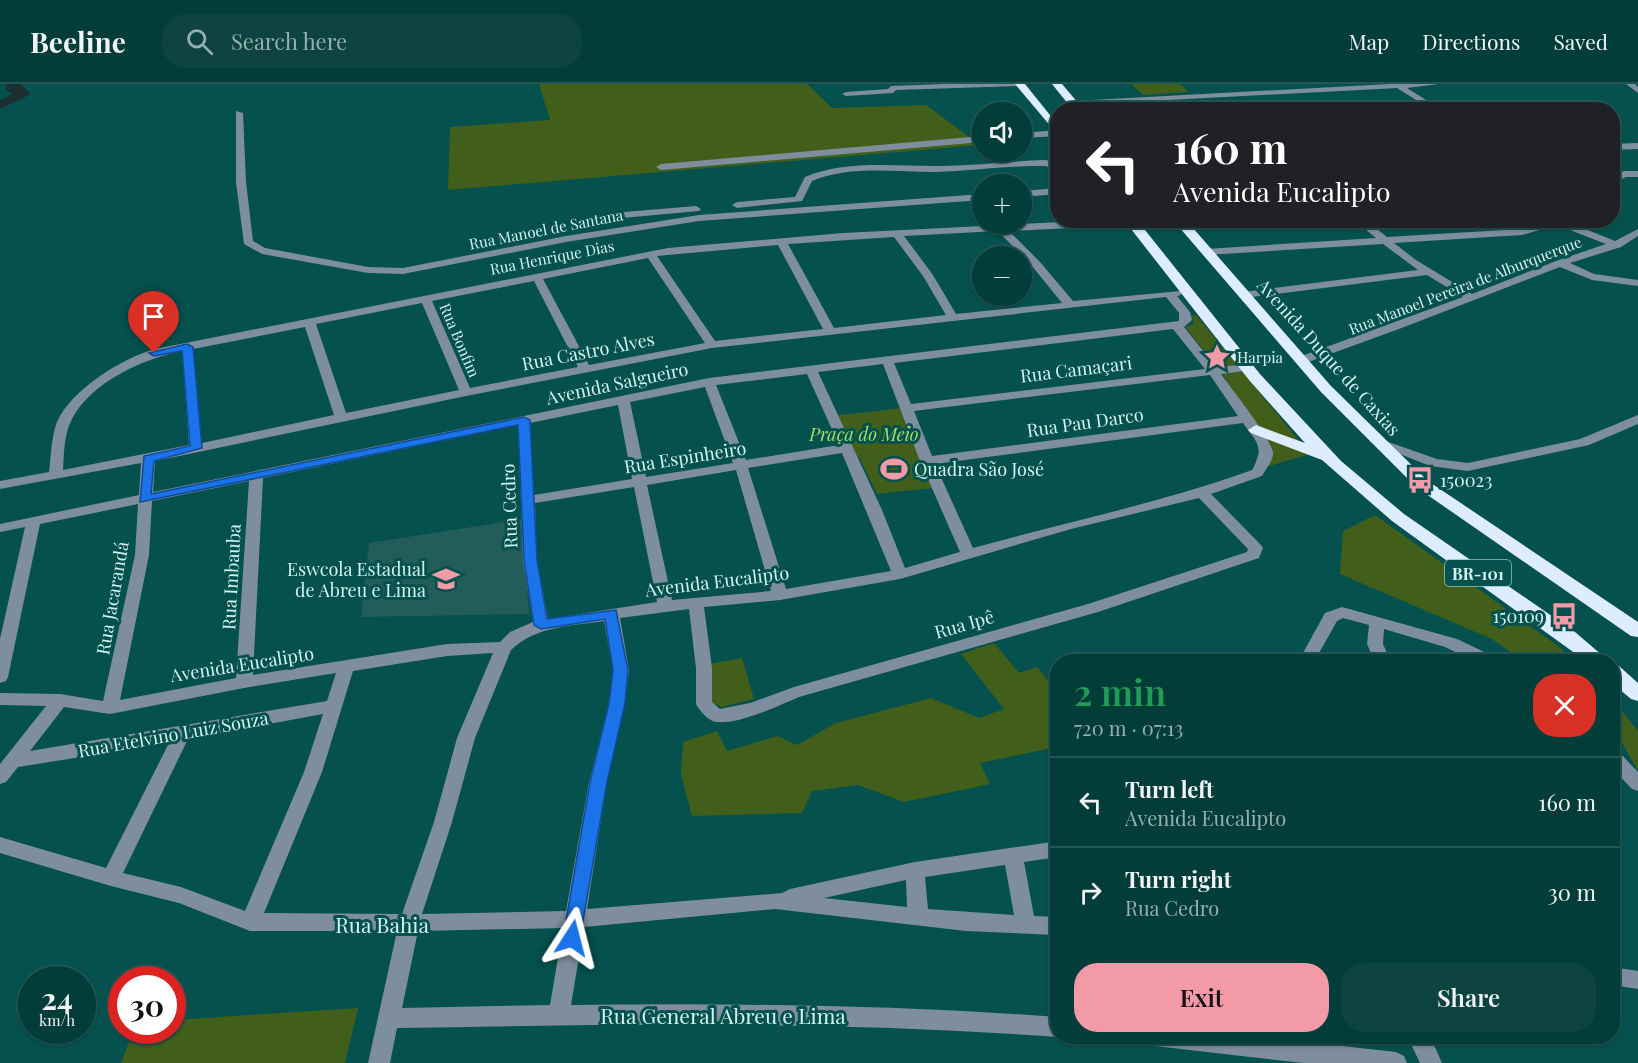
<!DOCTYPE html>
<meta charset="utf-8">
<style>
body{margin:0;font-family:"Playfair Display",serif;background:#0d4442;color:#f1f3f6;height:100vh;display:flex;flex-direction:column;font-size:22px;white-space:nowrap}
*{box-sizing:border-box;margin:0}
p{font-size:20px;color:#97aeaf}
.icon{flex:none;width:33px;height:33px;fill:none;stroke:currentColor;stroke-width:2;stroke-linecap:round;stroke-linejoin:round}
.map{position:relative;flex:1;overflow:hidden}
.sheet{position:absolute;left:1050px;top:570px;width:570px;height:390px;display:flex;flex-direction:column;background:#033d3a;border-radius:24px;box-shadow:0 2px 4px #0004,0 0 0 2px #245654}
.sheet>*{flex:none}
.banner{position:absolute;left:1050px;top:18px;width:570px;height:126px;border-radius:24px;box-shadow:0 2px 4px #0004,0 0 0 2px #245654;background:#202124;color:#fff;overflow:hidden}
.tools{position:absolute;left:972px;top:18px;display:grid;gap:12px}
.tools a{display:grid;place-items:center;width:60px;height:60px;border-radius:50%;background:#033d3a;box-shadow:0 2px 4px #0004,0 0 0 2px #245654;font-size:30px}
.speed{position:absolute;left:18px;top:882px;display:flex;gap:12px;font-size:30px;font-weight:700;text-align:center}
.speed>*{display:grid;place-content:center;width:78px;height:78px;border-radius:50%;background:#033d3a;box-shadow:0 2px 4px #0004,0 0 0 2px #245654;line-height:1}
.speed small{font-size:15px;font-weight:400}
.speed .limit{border:9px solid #d22;background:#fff;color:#111}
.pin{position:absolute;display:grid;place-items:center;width:51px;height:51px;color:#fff;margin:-62px -26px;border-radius:50% 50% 50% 0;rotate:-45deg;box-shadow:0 0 6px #0007}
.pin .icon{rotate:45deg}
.me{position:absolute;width:66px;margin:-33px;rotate:9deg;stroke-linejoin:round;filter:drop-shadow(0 0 4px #0008)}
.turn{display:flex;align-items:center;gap:21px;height:126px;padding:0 24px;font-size:27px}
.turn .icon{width:78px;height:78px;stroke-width:2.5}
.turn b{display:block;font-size:42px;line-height:51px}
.round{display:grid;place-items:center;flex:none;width:63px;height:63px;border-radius:24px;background:#0d4442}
.headline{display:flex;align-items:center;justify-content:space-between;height:102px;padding:0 24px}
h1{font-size:36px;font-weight:600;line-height:45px;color:#1e9e55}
.action{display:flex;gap:12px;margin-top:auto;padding:12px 24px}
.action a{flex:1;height:69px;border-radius:24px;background:#f39aa7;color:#111;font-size:24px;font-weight:600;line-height:69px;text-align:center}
.action a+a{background:#0d4442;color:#f1f3f6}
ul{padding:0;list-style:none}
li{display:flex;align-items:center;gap:18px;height:90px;padding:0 24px;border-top:2px solid #245654}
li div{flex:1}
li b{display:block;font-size:22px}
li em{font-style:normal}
header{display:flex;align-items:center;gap:36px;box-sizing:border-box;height:84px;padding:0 30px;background:#033d3a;border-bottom:2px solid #245654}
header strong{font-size:28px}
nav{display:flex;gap:33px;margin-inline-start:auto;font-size:21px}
.search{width:420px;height:54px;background:#0d4442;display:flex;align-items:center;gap:15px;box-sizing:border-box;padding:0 21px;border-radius:24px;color:#97aeaf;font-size:22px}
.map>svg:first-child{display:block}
.built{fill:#225d5a}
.green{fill:#415f1b}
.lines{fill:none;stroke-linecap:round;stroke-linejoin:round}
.river{fill:#1b2f2e;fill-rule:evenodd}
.minor{fill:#7f8e9e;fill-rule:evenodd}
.highway{fill:#deedfd;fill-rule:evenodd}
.route{fill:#1a73e8;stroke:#114b97;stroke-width:1.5}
.labels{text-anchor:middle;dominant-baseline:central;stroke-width:6;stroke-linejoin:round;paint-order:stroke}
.far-street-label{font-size:15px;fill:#d2f2ef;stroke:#04514e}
.far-poi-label{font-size:15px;fill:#d2f2ef;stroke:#04514e;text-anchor:start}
.shield{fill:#04514e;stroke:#94c2bf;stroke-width:1.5}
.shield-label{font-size:16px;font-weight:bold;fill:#d2f2ef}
.street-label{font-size:18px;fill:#d2f2ef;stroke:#04514e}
.park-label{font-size:18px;font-style:italic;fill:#a7df67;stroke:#04514e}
.poi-label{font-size:18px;fill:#d2f2ef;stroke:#04514e;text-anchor:start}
.near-street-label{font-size:21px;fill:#d2f2ef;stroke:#04514e}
</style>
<header>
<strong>Beeline</strong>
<div class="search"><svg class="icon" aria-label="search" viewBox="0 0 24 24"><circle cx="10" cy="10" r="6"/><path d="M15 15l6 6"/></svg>Search here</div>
<nav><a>Map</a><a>Directions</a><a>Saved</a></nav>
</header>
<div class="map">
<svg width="1638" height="979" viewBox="0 0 1638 979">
<rect width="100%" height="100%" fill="#04514e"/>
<!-- built -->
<path class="built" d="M522,435L529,530L361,533L369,459Z"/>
<!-- green -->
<path class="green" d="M539,0H807L832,24L926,21L980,61L448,106L450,43L550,36Z
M1131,0H1180L1189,8L1143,11Z
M1196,231L1310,370L1266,383L1270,362L1220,287L1185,243L1194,240L1191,232Z
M913,323L916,364L932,404L877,410L859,373L852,374L830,332Z
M1375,431L1558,562L1574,577H1523L1492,555L1340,490L1343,447Z
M994,559L1019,589L1037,583L1057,607V663L980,679L990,700L904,718L858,701L812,707L802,729L692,732L681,691L683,658L717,647L727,667L777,652L797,661L836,639L931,614L979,634L1004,625L961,570Z
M742,574L754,615L722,623L710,618L708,580Z
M1612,615L1638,647V687L1613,643Z
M358,924L345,979H121L133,947L172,946L173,936Z"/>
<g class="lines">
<!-- river -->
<path class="river" d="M6,0H20L31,10L0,25V16L13,10L6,6Z"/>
<!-- minor -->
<path class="minor" d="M944,0H1024L1020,2L896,6L893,9L846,12L842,10L846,8L888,5L891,2Z
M1390,0H1439L1407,4L1442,26H1432L1397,4L1073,21L1069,19L1073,17Z
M1626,0H1635L1638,3V9Z
M1526,21L1541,26H1457L1461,24Z
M236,27L243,29L246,98L253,157L265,164L368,183L403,184L566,152L699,131L982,110V116L699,137L566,158L403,190L368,189L262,170L244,160L236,98Z
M1058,46V52L1022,54V49Z
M982,52V58L661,86L656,83L661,80Z
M1638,59V65L1612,66V60Z
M1046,76L1058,80V86L1045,82H1032C999,83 967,87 935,88C895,88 850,81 812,97L802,117L737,124L732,121L737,118L795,113L805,93C848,75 897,83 943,82C978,81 1012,77 1046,76Z
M1638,87V93H1626L1612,100V93L1624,87Z
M1058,104V110L1022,113V107Z
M696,122L701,125L699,127L600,136L595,133L600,130Z
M1101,136L1136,138L1131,141L1009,147L1040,178L1073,217L1181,207V211L1177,212L1190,228L1192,236L1184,243L1216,283L1252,280V286L1221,290C1230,303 1276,360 1273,371C1272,378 1265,386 1262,392L1211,410L1261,461L1263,464L1259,474L1098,528L799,613C778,622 740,640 717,638C709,638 699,626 696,620V584L689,525L620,534L629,586L625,619L607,698L587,825L782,809L790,805L915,778L1058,757V773L1024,778L1034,832L1058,833V851L966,847L775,825L584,843L571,921C734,919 895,921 1058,933V952H1059L1058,953C838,937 618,940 397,944L390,979H368L397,847H250L179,819L111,802L0,769V753L106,784L169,659L18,683L6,698L0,700V680L46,622L0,621V609L60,610L103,617L135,471L138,420L40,440L8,593L6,597L0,599V555L25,443L0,448V440L139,411L141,379L0,405V397L49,388C51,372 51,354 57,338C71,306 122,274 155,265L668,164L843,149ZM998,147L1032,182L1062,219L956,230L933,191L904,152ZM894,153L923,192L946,231L834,244L788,160ZM778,161L823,245L715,257L657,172ZM648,174L705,259L589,281L543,195ZM534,197L578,283L470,304L432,217ZM1166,213L1179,229V237L709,294L153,408L155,377L466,312L712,264ZM422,219L459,306L346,329L316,240ZM305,243L334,331L202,359L193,265ZM1173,245L1205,285L911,320L894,279ZM182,267L189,361L63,386C64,369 64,350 72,335C91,298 143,275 182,267ZM883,280L920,377L960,468L905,484L882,426L818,288ZM807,290L839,361L746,376L716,301ZM1210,291L1238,332L932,372L914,327ZM705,303L733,379L646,393L630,318ZM618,321L632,395L534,411L530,339ZM1243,339C1257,359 1265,362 1252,386C1161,419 1066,438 973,464L935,380ZM518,341L523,476L533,538L510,548L500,558L447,560L253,591L263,394ZM842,369L891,487L786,505L748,384ZM736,386L771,507L672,516L647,401ZM249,397L236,594L120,616L149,471L152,417ZM634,403L657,518L548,535L537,476L535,419ZM1199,414L1248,465L1247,468L1088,520L794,603L750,619L720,625L712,618V584L704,523L780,516L900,495L1071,445ZM604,537L613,586L609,619L589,698L566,827L422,830L452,738L475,654L511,566C536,542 571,542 604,537ZM493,569L457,654L434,738L402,830L264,829L322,688L353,587L447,572ZM336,589L327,617L30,667L64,623L110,630L244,604ZM323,630L304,688L245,827L181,803L123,789L188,655ZM1005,781L1014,831L928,825L925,793ZM906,796L907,823L824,814ZM563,844L550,921L402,924L418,847Z
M1354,136H1366L1387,153L1521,145L1548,136H1563L1615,157L1638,145V152L1621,163L1570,179L1594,190L1638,196V202L1592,196L1560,183L1399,245L1300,281L1294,277L1296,274L1463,213L1427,191L1243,214L1238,211L1243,208L1418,186L1383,160L1206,171L1201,168L1206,165L1376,154ZM1557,141L1606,160L1556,177L1472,210L1416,176L1394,159L1522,151Z
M1638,331V340L1589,361L1468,387L1430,382L1370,358L1377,354L1437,375L1468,379L1580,355Z
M1342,523L1457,555L1497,574L1499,578H1476L1445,563L1384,545L1383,560L1391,578H1375L1367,560L1369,541L1343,534L1337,537L1314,578H1298L1325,529Z
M1612,665L1618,667L1638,688V707L1632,705L1612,684Z
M1612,883L1638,887V905L1612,901Z
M1144,952H1252L1396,968L1404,972L1407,979H1303L1155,962L1147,959Z
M1407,952H1430L1442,979H1420Z"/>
<!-- highway -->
<path class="highway" d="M1015,0H1025L1058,41V51Z
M1052,0H1062L1084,26H1073Z
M1124,136H1137L1260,290L1341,377L1404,430L1575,548L1610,578H1587L1392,437L1322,376L1251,349L1248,346L1256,341L1305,359L1249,296Z
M1173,136H1186L1331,302L1428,397L1638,538V553L1631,552L1416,403L1321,308Z
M1612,580L1619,582L1638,599V617L1631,615L1612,599Z"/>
</g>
<!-- route -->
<path class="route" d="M187,260L193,263L202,364L154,377L151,410L524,333L530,336L537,476L547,535L616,526L628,586L625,619L607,698L579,860L572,862L565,860L563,854L590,698L609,619L613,586L605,535L541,545L534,541L524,476L518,341L140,418L144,372L190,362L182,267L154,272L149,269Z"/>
<!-- icons -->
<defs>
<symbol id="sight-bare" viewBox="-9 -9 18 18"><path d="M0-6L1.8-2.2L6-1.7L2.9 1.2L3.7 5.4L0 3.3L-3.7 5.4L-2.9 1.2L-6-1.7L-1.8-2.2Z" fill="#f39aa7" stroke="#04514e" stroke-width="2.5" paint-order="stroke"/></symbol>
<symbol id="stadium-bare" viewBox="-9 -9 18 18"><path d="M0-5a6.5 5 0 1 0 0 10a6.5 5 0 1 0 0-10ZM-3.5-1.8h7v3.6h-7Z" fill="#f39aa7" stroke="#04514e" stroke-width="2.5" paint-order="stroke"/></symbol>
<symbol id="bus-bare" viewBox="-9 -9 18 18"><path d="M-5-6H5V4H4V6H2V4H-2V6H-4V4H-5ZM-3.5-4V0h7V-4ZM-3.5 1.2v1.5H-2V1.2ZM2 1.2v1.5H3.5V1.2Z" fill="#f39aa7" stroke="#04514e" stroke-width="2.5" paint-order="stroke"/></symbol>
<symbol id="school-bare" viewBox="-9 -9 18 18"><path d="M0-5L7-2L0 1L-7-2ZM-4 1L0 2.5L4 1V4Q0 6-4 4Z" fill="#f39aa7" stroke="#04514e" stroke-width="2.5" paint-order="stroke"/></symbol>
</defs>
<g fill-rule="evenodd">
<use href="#sight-bare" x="1198" y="254" width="38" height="38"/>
<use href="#stadium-bare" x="875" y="366" width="38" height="38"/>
<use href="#bus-bare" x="1401" y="377" width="38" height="38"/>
<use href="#school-bare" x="427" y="476" width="38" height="38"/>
<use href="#bus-bare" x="1545" y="513" width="38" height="38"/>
</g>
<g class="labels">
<!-- far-street labels -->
<g class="far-street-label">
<text transform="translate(546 145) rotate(-11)">Rua Manoel de Santana</text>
<text transform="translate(552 173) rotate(-11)">Rua Henrique Dias</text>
<text transform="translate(1465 201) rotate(-21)">Rua Manoel Pereira de Alburquerque</text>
<text transform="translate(460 256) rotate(67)">Rua Bonfim</text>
</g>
<!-- far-poi labels -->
<g class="far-poi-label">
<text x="1237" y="273">Harpia</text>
</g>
<!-- shield labels -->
<rect class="shield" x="1445" y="476" width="66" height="26" rx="4.5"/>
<g class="shield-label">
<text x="1478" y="489">BR-101</text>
</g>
<!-- street labels -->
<g class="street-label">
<text transform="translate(588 267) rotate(-11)">Rua Castro Alves</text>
<text transform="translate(1329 273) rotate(48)">Avenida Duque de Caxias</text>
<text transform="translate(1076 285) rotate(-7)">Rua Camaçari</text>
<text transform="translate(617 299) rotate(-12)">Avenida Salgueiro</text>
<text transform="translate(1085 338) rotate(-8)">Rua Pau Darco</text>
<text transform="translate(685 373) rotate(-9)">Rua Espinheiro</text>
<text transform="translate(509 422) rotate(-92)">Rua Cedro</text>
<text transform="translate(231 493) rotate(-87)">Rua Imbauba</text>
<text transform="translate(717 497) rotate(-7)">Avenida Eucalipto</text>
<text transform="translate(112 514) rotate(-80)">Rua Jacarandá</text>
<text transform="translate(964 540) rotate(-16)">Rua Ipê</text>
<text transform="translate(242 580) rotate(-9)">Avenida Eucalipto</text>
<text transform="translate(173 650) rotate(-10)">Rua Etelvino Luiz Souza</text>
</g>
<!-- park labels -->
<g class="park-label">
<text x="864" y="350">Praça do Meio</text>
</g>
<!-- poi labels -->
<g class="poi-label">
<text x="914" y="385">Quadra São José</text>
<text x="1440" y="396">150023</text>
<text x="426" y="485" text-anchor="end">Eswcola Estadual<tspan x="426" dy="21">de Abreu e Lima</tspan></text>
<text x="1544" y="532" text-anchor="end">150109</text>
</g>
<!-- near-street labels -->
<g class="near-street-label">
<text x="382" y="840">Rua Bahia</text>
<text x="723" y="931">Rua General Abreu e Lima</text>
</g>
</g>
</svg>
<div class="tools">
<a><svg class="icon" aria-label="sound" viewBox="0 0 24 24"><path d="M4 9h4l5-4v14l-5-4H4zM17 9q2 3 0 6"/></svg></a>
<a>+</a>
<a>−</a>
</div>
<div class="speed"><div>24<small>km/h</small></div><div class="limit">30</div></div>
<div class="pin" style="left:154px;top:269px;background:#d93025"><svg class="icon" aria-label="arrive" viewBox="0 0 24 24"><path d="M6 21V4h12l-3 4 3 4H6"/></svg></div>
<svg class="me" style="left:572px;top:854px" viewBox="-20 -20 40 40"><path d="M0-17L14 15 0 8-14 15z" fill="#1a73e8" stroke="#fff" stroke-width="4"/></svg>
<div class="banner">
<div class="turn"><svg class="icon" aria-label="left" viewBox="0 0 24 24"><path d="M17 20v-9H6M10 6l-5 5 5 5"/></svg><div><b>160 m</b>Avenida Eucalipto</div></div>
</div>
<section class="sheet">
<div class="headline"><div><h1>2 min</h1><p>720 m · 07:13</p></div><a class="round" style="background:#d93025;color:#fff"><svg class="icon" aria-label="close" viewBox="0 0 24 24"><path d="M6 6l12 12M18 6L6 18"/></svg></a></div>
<ul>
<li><svg class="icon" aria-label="left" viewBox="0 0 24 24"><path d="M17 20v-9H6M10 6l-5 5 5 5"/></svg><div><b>Turn left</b><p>Avenida Eucalipto</p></div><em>160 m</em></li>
<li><svg class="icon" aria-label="right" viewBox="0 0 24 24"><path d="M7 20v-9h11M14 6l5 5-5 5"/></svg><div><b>Turn right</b><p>Rua Cedro</p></div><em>30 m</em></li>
</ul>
<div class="action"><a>Exit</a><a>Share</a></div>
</section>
</div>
